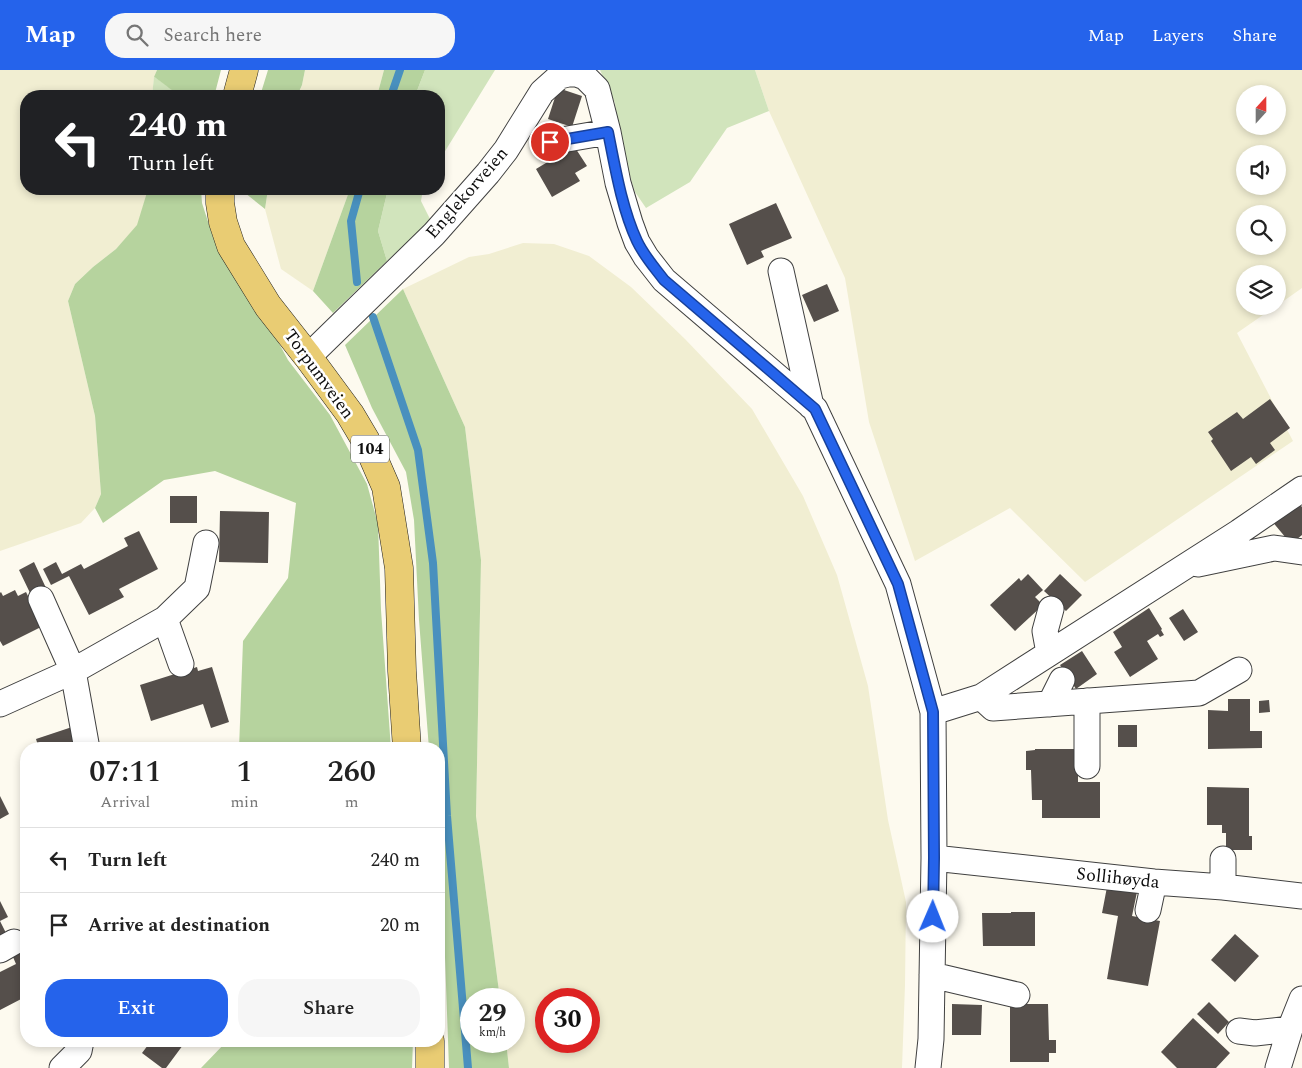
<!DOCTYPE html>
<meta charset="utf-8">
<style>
body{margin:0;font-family:Spectral,serif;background:#f6f6f6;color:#222;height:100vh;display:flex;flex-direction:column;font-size:19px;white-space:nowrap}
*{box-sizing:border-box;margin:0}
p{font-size:16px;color:#767676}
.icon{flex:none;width:28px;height:28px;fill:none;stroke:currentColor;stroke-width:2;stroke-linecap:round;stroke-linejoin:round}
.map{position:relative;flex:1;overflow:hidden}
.panel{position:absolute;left:20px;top:672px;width:425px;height:305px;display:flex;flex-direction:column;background:#fff;border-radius:20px;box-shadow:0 2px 8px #0003}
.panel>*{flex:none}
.guide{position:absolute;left:20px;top:20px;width:425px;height:105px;border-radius:20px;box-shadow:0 2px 8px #0003;background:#202124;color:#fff;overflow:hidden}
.needle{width:32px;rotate:21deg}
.tools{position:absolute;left:1236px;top:15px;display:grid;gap:10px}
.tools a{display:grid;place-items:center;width:50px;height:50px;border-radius:50%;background:#fff;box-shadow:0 2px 8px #0003;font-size:25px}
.speed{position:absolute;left:460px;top:918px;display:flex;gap:10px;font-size:25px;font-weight:700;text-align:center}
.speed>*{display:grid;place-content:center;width:65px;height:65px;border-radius:50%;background:#fff;box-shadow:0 2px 8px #0003;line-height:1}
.speed small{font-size:12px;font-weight:400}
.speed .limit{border:8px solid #d22;background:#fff;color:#111}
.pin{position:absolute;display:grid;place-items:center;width:42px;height:42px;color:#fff;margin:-21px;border:2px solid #fff;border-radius:50%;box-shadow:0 1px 5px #0007}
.me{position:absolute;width:55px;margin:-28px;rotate:1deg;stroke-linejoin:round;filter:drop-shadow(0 0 4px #0008)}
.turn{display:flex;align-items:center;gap:18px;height:105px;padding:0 25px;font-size:22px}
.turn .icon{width:65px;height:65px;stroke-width:2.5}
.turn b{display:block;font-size:35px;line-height:42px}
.eta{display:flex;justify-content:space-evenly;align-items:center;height:85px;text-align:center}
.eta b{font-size:30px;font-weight:600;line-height:35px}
.button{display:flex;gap:10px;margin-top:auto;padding:10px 25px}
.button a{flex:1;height:58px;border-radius:20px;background:#2563eb;color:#fff;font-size:20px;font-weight:600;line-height:58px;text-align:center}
.button a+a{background:#f6f6f6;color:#222}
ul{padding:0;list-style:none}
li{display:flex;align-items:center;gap:15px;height:65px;padding:0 25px;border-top:1px solid #e0e0e0}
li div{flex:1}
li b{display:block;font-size:19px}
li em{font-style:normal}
header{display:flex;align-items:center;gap:30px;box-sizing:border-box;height:70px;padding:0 25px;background:#2563eb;color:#fff}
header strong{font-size:24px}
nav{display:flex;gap:28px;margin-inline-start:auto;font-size:18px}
.search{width:350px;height:45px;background:#f6f6f6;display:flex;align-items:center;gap:12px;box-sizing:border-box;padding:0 18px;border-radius:20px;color:#767676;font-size:19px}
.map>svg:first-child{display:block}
.farmland{fill:#f1eed2;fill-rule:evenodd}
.green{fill:#d1e4bc}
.forest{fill:#b6d39e}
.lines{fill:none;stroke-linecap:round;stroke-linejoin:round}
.stream{stroke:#4990be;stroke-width:8}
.building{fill:#554f4b}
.minor-casing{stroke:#404040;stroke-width:27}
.major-casing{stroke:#1e1e1e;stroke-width:29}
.minor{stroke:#fff;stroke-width:25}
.major{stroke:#e9cc73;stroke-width:28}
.route-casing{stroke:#184099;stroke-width:12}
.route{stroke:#2563eb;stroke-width:9}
.labels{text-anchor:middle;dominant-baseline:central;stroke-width:5;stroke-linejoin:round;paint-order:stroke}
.shield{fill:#fff;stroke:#565656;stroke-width:1}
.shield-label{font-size:16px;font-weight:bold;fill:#0d0d0d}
.street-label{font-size:18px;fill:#0d0d0d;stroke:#fff}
</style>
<header>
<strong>Map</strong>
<div class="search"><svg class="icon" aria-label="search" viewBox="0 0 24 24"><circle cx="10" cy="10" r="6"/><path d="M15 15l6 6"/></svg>Search here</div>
<nav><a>Map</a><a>Layers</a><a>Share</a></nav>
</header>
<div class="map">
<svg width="1302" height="998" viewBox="0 0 1302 998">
<rect width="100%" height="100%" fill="#fdfaef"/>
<!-- farmland -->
<path class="farmland" d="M0,0H157L154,8L152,26H26V119H148L138,155L116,179L93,197L75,214L68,231L95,346L101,424L95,438L81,453L0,481Z
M305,0H384L377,26H297L302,15Z
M755,0H1302V218L1278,235V204H1245V236H1276L1237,263L1293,371L1085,512L1010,438L915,491L869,352L845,208L769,41ZM1245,24H1278V56H1245ZM1245,84H1278V116H1245ZM1245,144H1278V176H1245Z
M268,119H350L313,221L281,199L265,139Z
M523,173L554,174L589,186L631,217L685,269L752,339L803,426L837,505L868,616L888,750L906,832L905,915L902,998H509L506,971H514V929H500L476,746L481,490L465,357L403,219L469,187L489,184ZM546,929H589V971H546Z"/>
<!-- green -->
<path class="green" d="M425,0H495L439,91V26H415Z
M600,0H755L769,41L727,58L690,112L646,138L635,122L618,67L615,33Z
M154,7L162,12L181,26H152Z
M388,119H423L421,131L431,151L387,191L378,161Z"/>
<!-- forest -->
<path class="forest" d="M157,0H221L215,23C207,25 190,29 182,26C177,25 161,11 154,7Z
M268,0H305L302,15L297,26H260Z
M384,0H425L415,26H377Z
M148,119H201L202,133L213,167L268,253L288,290L330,345L367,414L378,454L381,540L391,679H239L243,571L288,508L296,433L215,401L164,410L103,453L95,438L101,424L95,346L68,231L75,214L93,197L116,179L137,155Z
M246,119H268L265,139L245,123Z
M350,119H388L378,161L387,191L333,243L313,221Z
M403,219L465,357L481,490L476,746L500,929H471V971H506L509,998H449L445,887L439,805V679H429L419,550L414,450L406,402L372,338L345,275Z
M227,971H413L412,998H201Z"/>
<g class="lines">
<!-- stream -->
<path class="stream" d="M391,26L400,0
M357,212L351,151L360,119
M373,247L418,380L433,493L447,746L468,998"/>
</g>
<!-- building -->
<path class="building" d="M558,18L582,26L572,57L548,49Z
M574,76L587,96L575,103L580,111L552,127L536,99Z
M776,133L792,168L761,181L764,187L747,195L729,154Z
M827,214L839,241L814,252L802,225Z
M1270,329L1290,358L1270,373L1275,380L1256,394L1251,387L1231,401L1211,371L1213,369L1208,362L1237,342L1243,349Z
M170,426H197V453H170Z
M1296,430L1302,437V465L1291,474L1271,450Z
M220,441L269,442L268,493L219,492Z
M139,461L158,499L119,519L124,527L89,545L69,506L51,515L43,499L56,492L62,504L81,494L84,499L128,476L124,468Z
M34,492L46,518L31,525L19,500Z
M1028,504L1043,520L1035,527L1043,535L1015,561L990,535L1019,508L1021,511Z
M1060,504L1082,525L1066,541L1044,521Z
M15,520L18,526L26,522L43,556L3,576L0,571V523L1,522L3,526Z
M1149,538L1162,559L1161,560L1164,565L1160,567L1158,564L1147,571L1158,589L1130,607L1114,582L1122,577L1113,562Z
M1183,539L1198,562L1184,571L1169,548Z
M1082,581L1097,604L1076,619L1060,595Z
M197,597L198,601L212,597L229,652L211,658L203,634L151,651L140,615Z
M1228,629H1250V661H1262V678L1208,679V640L1228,641Z
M1269,630L1270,642L1259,643V631Z
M1118,655H1137V677H1118Z
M72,657L77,675L73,677L74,679H39L36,669Z
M1035,679H1078V712H1100V748H1042V730H1032L1031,700H1026V681L1035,680Z
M1207,717L1249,718V766H1252V780H1226V763H1222V755H1207Z
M0,726L9,744L0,749Z
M1107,817L1137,822L1132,846L1160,851L1148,916L1107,909L1118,846L1102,843Z
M0,831L8,847L0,851L6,863L0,866Z
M1011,842H1035V876H983L982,843H1011Z
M1235,864L1259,886L1235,912L1211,890Z
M26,880V930L25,927L0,940V902L16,894L13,887Z
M1209,932L1229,952L1218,964L1197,944Z
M952,934L982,935L981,965H952Z
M1010,934H1048L1049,970H1056V983H1049V992H1010Z
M1193,948L1230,983L1216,998H1177L1161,982Z
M151,971H155L158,974L160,971H177L183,975L166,998H162L142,983Z"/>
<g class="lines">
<defs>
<path id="minor" d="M550,72L608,62
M781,201L811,336
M308,287L434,164L488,103L506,80L542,22L560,6L568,4H577L585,7L597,19L608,62L618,113L630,153L637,172L646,187L664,210L815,339L898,514L933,642L934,788L931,969L928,998
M1198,494L1274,478L1302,482
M41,529L73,601L87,679
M165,549L181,594
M1049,583L1045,561L1051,539
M981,627L993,638L1199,623L1239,600
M1087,631V696
M0,634L73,601L165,549L197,518L206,473
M1050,634L1062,610
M933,642L981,627L1239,462L1302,419
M934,788L1154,812L1223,817L1302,826
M1223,817V789
M1148,840L1154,812
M0,880L14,872
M932,905L1017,925
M1239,961L1255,963L1290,959L1302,929
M62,998L79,981L81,971
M1278,998L1290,959"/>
<path id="major" d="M237,26L244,0
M220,119V133L223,152L231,176L268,236L308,287L350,344L366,371L386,417L399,498L402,601L407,679
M430,971V998"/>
</defs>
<!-- minor casing -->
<use href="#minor" class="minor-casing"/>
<!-- major casing -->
<use href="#major" class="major-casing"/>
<!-- minor -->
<use href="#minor" class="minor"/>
<!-- major -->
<use href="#major" class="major"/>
</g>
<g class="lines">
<defs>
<path id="route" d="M550,72L608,62C615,97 622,139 637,171C644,186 655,198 664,210L815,339L898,514L933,642L934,788L933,847"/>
</defs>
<!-- route casing -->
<use href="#route" class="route-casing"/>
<!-- route -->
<use href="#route" class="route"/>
</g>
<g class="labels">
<!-- shield labels -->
<rect class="shield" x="351" y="365.5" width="38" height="27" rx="4"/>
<g class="shield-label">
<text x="370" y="379">104</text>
</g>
<!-- street labels -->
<g class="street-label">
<text transform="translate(467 123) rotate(-49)">Englekorveien</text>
<text transform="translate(319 304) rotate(54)">Torpumveien</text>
<text transform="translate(1118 808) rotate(6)">Sollihøyda</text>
</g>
</g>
</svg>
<div class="tools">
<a><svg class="needle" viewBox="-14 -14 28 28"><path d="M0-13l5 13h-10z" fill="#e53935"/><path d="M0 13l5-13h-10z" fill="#767676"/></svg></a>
<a><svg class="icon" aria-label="sound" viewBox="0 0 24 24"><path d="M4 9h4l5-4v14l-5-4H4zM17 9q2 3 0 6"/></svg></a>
<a><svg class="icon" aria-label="search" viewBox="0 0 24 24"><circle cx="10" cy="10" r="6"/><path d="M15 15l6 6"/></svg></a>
<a><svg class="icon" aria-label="layers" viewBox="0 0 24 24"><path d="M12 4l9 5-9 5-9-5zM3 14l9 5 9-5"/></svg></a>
</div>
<div class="speed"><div>29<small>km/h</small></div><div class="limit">30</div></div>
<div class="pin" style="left:550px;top:72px;background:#d93025"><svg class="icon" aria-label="arrive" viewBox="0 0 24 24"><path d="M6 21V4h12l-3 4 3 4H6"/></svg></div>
<svg class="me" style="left:933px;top:847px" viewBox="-20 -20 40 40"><circle r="19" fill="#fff"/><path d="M0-13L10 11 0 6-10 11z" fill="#2563eb"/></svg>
<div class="guide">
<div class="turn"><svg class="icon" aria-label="left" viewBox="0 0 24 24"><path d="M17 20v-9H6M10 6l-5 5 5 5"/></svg><div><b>240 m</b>Turn left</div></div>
</div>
<section class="panel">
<div class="eta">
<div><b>07:11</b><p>Arrival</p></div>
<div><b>1</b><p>min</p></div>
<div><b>260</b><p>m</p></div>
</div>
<ul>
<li><svg class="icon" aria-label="left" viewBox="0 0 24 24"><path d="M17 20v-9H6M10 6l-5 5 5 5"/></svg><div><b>Turn left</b></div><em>240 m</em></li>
<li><svg class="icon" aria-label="arrive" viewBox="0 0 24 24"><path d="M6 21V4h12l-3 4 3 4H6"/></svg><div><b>Arrive at destination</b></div><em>20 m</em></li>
</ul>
<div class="button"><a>Exit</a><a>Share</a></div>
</section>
</div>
